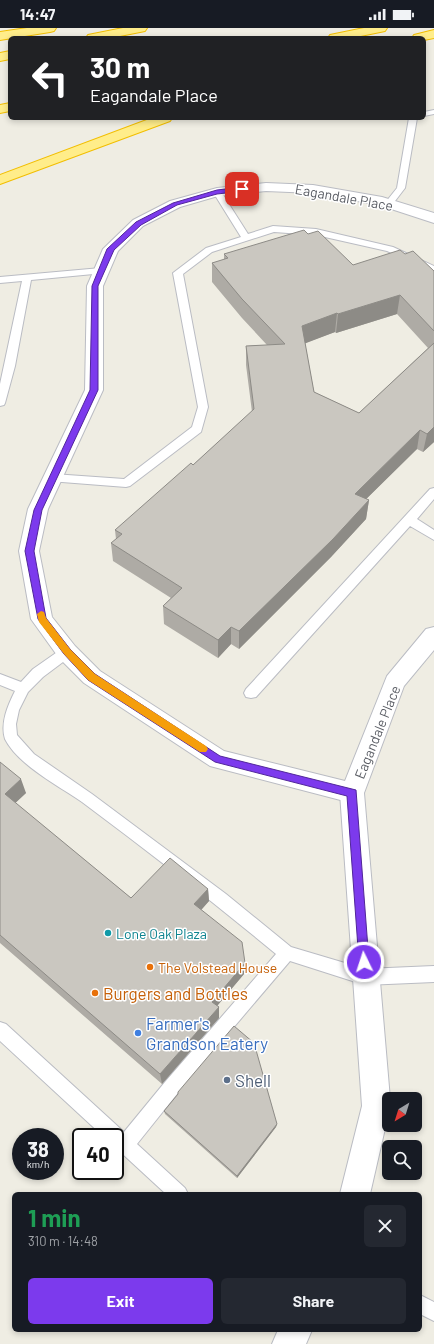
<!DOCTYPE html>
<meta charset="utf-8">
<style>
body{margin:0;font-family:Barlow,sans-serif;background:#242831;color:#f1f3f6;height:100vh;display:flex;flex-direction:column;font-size:15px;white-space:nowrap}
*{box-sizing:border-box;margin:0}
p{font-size:13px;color:#9ea1a6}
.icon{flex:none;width:22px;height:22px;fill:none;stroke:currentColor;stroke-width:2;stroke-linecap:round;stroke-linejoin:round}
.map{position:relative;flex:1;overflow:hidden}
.side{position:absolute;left:12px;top:1164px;width:410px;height:140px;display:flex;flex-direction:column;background:#171b24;border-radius:6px;box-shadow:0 2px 6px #0003}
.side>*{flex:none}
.hud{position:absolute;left:8px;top:8px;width:418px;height:84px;border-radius:6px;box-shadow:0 2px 6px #0003;background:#202124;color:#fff;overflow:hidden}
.needle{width:26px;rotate:218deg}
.tools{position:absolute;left:382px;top:1064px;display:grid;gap:8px}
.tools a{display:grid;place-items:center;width:40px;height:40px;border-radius:6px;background:#171b24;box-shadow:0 2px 6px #0003;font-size:20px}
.speed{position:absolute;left:12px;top:1100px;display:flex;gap:8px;font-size:20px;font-weight:700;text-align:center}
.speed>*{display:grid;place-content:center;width:52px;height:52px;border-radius:50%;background:#171b24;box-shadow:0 2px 6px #0003;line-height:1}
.speed small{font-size:10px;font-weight:400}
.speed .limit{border:2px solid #111;border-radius:6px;background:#fff;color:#111}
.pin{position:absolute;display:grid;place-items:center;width:34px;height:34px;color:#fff;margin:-17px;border-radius:8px;box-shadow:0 2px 6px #0006}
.me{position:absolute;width:44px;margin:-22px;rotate:356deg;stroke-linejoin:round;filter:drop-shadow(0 0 3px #0008)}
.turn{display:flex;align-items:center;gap:14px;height:84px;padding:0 16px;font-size:18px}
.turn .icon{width:52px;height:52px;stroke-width:2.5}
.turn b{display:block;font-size:28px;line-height:34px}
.round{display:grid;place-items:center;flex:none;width:42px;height:42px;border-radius:6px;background:#242831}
.head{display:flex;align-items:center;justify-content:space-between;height:68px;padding:0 16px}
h1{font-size:24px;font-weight:700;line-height:30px;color:#1e9e55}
.button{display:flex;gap:8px;margin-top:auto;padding:8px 16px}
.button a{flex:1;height:46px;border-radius:6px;background:#7c3aed;color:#fff;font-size:16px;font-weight:700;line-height:46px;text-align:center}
.button a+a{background:#242831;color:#f1f3f6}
.status{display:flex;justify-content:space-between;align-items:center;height:28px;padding:0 20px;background:#171b24;direction:ltr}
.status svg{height:11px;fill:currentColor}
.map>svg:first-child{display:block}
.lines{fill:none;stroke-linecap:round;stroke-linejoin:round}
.service-casing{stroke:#babcc3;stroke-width:2}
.minor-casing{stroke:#babcc3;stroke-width:2}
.tertiary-casing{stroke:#babcc3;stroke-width:2}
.motorway-casing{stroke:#f2be00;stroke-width:2}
.service{fill:#fff;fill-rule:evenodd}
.minor{fill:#fff;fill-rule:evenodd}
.tertiary{fill:#fff;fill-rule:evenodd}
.motorway{fill:#ffed8a;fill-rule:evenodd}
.wall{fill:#aeaba5;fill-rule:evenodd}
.shaded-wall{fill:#8d8b86}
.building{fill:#cac7c0;stroke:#8d8b86}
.route{fill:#7c3aed;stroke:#51269a}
.slow{fill:#f59e0b}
.culture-dot{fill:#0f9aa8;stroke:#fff;stroke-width:1.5}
.food-dot{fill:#e8710a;stroke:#fff;stroke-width:1.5}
.shop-dot{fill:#3f7fe0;stroke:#fff;stroke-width:1.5}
.service-dot{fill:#5c6f8a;stroke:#fff;stroke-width:1.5}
.labels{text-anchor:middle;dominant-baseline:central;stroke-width:3;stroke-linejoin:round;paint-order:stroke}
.street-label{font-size:14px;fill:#5b5e65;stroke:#fff}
.culture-label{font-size:14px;fill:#0d838f;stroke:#fff;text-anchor:start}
.food-label{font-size:14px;fill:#c56008;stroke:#fff;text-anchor:start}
.near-food-label{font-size:17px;fill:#c56008;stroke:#fff;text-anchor:start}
.near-shop-label{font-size:17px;fill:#366cbe;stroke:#fff;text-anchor:start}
.near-service-label{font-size:17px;fill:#4e5e75;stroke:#fff;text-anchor:start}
</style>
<div class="status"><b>14:47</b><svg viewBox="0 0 49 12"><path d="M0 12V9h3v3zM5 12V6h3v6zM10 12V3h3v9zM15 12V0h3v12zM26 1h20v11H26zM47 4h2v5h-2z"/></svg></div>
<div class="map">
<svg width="434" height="1316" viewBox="0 0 434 1316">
<rect width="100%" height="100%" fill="#efede3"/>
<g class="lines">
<defs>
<path id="service" d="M434,82V86L424,88V84Z
M409,90H417L405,160L392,177L389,178L385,175L397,160Z
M217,161L220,162L248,206L273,198L316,201L393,219L434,238V244L387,223L316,207L274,204L212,224L183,246L208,379L201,404L130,458L126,459L49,453L47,450L49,447L53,446L124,451L192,399L198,379L173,245L206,220L241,209L213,164Z
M101,240L106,243L104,245L31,252L15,338L5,375L4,377L0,378V356L22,253L0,255V249Z
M434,460V471L417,491L434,502V512L410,498L256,669L251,670L246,669L244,665L246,661L430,461Z
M67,619L71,620L73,624L71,628L43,649L28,664L19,682L16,696L17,707L34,726L92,766L226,866L291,919L365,941L434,938V954L365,957L290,933L177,1066L137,1116L185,1160L188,1166H166L115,1119V1109H104L0,1013V994L6,996L124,1104L165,1054L276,926C213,874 148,823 82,774C59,758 18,737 5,711C0,695 8,677 15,663L0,657V646L21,654L33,641L63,620Z
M420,1267L434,1274V1293L420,1286Z"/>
<path id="minor" d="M266,155L313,157L382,169L434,185V195L379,177L313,165L266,163L218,168L180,179L143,198L118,223L103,258V362L48,481L39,523L52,589L75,618L100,643L224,723L345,753L387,648L426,601L434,599V622L404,658L364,765L360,772L352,775L210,738L84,655L59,630L31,591L19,523L28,481L85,362L87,258L103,221L133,192L170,173L217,160Z"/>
<path id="tertiary" d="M352,755L360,758L364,765L390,1071L389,1083L370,1166H340L362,1078L340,765L344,758Z
M278,1302H312L306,1316H272Z"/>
<path id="motorway" d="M27,0H56L54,3L50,4L0,12V4Z
M123,0H147L145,3L110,10H86L88,7Z
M364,0H387L385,3L351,10H328L330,7Z
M434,2V10L424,12V10H412L414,7Z
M10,23V31L0,33V25Z
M10,75V83L0,85V77Z
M152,90H172L170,93L0,156V147Z"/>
</defs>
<!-- service casing -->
<use href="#service" class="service-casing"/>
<!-- minor casing -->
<use href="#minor" class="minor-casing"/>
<!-- tertiary casing -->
<use href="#tertiary" class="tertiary-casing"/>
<!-- motorway casing -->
<use href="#motorway" class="motorway-casing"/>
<!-- service -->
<use href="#service" class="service"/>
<!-- minor -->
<use href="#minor" class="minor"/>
<!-- tertiary -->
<use href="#tertiary" class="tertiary"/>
<!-- motorway -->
<use href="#motorway" class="motorway"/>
</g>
<!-- wall -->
<path class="wall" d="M308,206L353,237L405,226L434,243V414L423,424L417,421L366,471L369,472L366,491L331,529L239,621L231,616L218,630L164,596L163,578L171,570L113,533L111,515L116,511L115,502L193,437L252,384L246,337V318L267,317L242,290L212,254V235L224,232V226ZM397,286L428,320L359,385L314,364L305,315L335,304L336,305Z
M0,734L26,765L15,775L131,870L208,861L209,873L201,882L244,946L217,978L219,990L162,1056L0,915Z
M164,1083L277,1096L276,1099L237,1150L165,1086Z"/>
<!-- shaded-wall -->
<path class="shaded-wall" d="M400,267L397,286L336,305L338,286Z
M337,285L335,304L301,317L302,298Z
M434,399V414L423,424L427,406Z
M420,402L417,421L353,484L355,466Z
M369,472L366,491L331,529L239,621V603Z
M231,599V616L218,630V612Z
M21,751L26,765L9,781L5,766Z
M208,861L209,873L195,889L194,876Z
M245,935L244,946L212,984V974Z
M219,979V990L162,1056L160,1046Z
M277,1096L276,1099L237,1150V1148Z"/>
<!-- building -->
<path class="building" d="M304,202L308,206L318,203L353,237L400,222L405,226L413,223L434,243V303L400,267L338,286L337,285L302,298L314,364L359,385L434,315V399L427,406L420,402L355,466L369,472L333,511L239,603L231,599L218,612L163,578L182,560L111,515L122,506L115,502L191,435L193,437L254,381L246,318L285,316L242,271L212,235L228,230L224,226Z
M0,734L21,751L5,766L131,870L170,830L208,861L194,876L242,914L245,935L212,974L219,979L160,1046L0,907Z
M234,998L254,1015L277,1096L237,1148L164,1083L178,1066V1064Z"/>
<!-- route -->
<path class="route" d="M242,159L244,160V163L217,166L177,177L141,197L114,222L98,258V362L42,482L34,523L46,590L70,621L95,646L220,728L356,762L369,934L368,937L364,939L360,937L359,934L347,768L215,734L88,652L64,626L38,591L25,523L34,482L90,362L92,258L107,221L136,194L173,175L217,162Z"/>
<!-- slow -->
<path class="slow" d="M41,583L44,584L46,590L70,621L95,646L206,718L208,721L206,724H200L88,652L64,626L39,594L37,586Z"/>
<!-- markers -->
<circle class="culture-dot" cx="108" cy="905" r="4"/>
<g class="food-dot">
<circle cx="150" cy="939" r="4"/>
<circle cx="95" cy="965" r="4"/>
</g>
<circle class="shop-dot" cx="138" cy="1005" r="4"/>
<circle class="service-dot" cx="227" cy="1052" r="4"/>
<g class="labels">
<!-- street labels -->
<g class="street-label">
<text transform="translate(344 169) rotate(10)">Eagandale Place</text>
<text transform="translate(377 704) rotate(-68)">Eagandale Place</text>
</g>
<!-- culture labels -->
<g class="culture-label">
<text x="116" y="905">Lone Oak Plaza</text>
</g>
<!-- food labels -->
<g class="food-label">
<text x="158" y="939">The Volstead House</text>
</g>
<!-- near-food labels -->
<g class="near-food-label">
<text x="103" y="965">Burgers and Bottles</text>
</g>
<!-- near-shop labels -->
<g class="near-shop-label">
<text x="146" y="995">Farmer's<tspan x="146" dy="20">Grandson Eatery</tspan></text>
</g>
<!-- near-service labels -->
<g class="near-service-label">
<text x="235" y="1052">Shell</text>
</g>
</g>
</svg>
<div class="tools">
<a><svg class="needle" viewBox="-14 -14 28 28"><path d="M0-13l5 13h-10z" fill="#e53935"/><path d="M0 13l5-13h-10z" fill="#9ea1a6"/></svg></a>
<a><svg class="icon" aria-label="search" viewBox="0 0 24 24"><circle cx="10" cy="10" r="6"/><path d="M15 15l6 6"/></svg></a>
</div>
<div class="speed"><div>38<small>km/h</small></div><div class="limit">40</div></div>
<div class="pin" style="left:242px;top:161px;background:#d93025"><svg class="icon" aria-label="arrive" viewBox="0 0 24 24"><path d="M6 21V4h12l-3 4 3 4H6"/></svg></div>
<svg class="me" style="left:364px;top:934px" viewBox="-20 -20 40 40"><circle r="17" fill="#7c3aed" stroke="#fff" stroke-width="3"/><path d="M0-11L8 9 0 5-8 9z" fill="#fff"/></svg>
<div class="hud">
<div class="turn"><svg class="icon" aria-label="left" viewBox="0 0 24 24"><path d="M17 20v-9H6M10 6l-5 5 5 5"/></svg><div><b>30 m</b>Eagandale Place</div></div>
</div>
<section class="side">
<div class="head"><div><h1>1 min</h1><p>310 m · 14:48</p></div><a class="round"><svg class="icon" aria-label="close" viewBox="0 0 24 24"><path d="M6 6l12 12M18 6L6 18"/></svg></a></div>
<div class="button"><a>Exit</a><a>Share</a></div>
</section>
</div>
